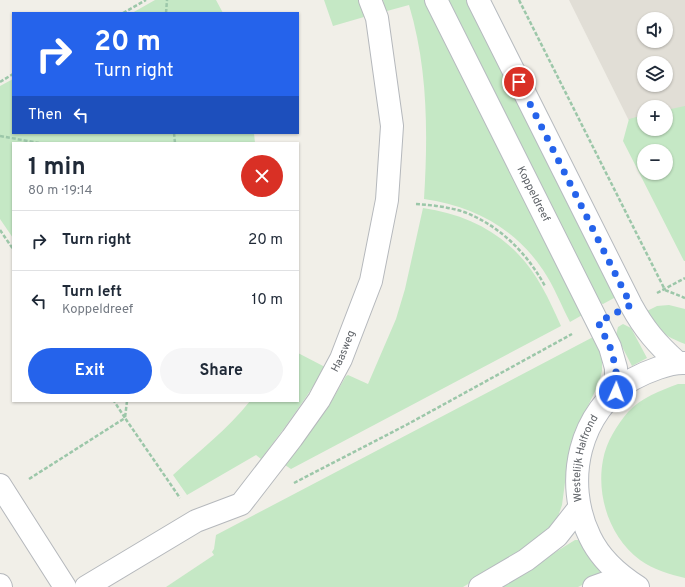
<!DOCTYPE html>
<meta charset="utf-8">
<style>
body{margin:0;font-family:Overpass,sans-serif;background:#f6f6f7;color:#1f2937;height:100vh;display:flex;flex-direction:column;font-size:15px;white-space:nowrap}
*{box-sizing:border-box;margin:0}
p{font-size:13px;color:#747a83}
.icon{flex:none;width:22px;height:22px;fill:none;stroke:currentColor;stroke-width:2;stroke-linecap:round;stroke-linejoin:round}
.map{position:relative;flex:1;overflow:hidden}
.side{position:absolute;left:12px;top:142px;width:287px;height:260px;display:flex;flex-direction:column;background:#fff;border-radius:0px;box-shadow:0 1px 3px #0004}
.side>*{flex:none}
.guide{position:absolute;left:12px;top:12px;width:287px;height:122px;border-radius:0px;box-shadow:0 1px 3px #0004;background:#2563eb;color:#fff;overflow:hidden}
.fabs{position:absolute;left:637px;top:12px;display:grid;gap:8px}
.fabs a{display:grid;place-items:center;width:36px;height:36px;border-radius:50%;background:#fff;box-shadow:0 1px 3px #0004;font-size:20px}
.pin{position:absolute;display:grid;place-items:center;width:34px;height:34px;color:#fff;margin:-17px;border:2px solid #fff;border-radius:50%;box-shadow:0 1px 4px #0007}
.me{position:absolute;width:44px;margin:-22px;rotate:2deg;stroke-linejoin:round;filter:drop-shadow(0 0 3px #0008)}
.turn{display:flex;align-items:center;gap:14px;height:84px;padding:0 16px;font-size:18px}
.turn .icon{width:52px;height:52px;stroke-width:2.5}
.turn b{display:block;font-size:28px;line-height:34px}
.then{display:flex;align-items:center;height:38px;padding:0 16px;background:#0003;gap:8px;font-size:15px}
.round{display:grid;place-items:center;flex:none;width:42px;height:42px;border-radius:21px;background:#f6f6f7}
.overview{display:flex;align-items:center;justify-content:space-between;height:68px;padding:0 16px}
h1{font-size:24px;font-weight:700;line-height:30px}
.cta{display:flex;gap:8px;margin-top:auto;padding:8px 16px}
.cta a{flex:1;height:46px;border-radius:24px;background:#2563eb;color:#fff;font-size:16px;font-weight:700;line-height:46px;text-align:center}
.cta a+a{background:#f6f6f7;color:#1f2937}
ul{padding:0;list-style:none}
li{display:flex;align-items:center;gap:12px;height:60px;padding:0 16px;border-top:1px solid #e0e1e3}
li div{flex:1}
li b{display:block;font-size:15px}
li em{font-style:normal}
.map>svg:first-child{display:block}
.education{fill:#e1ded6;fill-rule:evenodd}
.green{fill:#c5e8c5;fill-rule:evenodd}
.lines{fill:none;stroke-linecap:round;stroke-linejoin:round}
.minor-casing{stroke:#b5b8bc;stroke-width:24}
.secondary-casing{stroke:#b6babf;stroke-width:24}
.path{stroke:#9cc7a9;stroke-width:2.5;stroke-dasharray:4 2;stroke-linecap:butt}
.minor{stroke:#fff;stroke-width:22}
.secondary{stroke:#fff;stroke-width:22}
.route{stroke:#2563eb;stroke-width:7;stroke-dasharray:0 12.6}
.labels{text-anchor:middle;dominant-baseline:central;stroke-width:3;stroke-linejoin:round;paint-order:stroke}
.street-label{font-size:11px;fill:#5f6368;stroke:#fff}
</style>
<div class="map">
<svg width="685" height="587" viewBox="0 0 685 587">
<rect width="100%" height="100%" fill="#f1efe8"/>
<!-- education -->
<path class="education" d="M569,0H685V234L666,173V151H644ZM644,19H666V41H644ZM644,63H666V85H644ZM644,107H666V129H644Z"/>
<!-- green -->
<path class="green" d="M155,0H216L223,13H132Z
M324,0H359L364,17L333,26Z
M383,0H426L584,314L570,322C561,305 554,286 543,270C515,228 473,206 424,199C428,134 428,68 409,5L387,11L385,10Z
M447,0H466L615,296L614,298L603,304L600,303Z
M13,79V133H254L255,143H13V238L0,219V86Z
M685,106V261H684L623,141L629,119L644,115V129H666V110ZM644,151H666V173H644Z
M423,208C476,216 516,240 542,287C549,299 555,313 561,326L291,469L285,465L327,409L346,376L348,375L368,384L396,319L405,289Z
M669,305L685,309V344C664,336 658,330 645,312L657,306Z
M623,324L631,328L647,358L632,366L616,335L618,327Z
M595,336L602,354V371L599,383L574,435L569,453L562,505L555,525L539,542L463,587H166L214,555L212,552L214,549L216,535Z
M298,353L325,367C306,399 284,429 261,459L256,455L187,495L173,475C199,451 228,429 250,401H298Z
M678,384H685V578C669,574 654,570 640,560C610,538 596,496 603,460C606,442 617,425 628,412C642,397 660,391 678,384Z
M575,540H578L580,541L599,570L601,574L599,577L578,587H499Z"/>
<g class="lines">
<defs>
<g id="minor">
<path d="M0,485L65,587"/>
<path d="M0,585L1,587"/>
<path id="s1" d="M86,587L196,521L241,504L292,438L319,400L341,359L371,281L387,200L392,126L377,18L370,0"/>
</g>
<g id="secondary">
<path id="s2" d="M436,0L610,347L616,368V392"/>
<path d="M478,0L631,305C644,329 657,344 677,362"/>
<path d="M480,587L526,560L557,536L579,508"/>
<path d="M594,587L622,577"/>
<path id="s3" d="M638,587C619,575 600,558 590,537C563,482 579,411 633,379C646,372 670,362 685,363"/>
</g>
</defs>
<!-- minor casing -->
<use href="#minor" class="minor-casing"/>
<!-- secondary casing -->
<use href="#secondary" class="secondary-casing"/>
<!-- path -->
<path class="path" d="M519,0L665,290
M123,13L146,0
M166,13L167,0
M0,82L13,74
M174,133L175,143
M0,136L39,143
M416,204C432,205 449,207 464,212C499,225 527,253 545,286
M0,230L13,249
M665,290L685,298
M657,293L685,278
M127,401L125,418L180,498
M29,479L125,418L114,401
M294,483L408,424L572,334"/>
<!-- minor -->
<use href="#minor" class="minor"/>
<!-- secondary -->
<use href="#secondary" class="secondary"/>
</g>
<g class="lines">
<!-- route -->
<path class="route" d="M519,82L631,305L598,322L610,347L616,368V392"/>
</g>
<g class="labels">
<!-- street labels -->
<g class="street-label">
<text stroke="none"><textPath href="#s2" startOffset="217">Koppeldreef</textPath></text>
<text stroke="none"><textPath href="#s1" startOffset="361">Haasweg</textPath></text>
<text stroke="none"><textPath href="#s3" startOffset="152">Westelijk Halfrond</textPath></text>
</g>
</g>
</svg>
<div class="fabs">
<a><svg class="icon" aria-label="sound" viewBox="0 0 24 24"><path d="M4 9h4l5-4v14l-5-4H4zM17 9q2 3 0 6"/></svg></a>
<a><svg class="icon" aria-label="layers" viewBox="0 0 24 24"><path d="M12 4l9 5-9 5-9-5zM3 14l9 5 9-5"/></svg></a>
<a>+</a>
<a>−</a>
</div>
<div class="pin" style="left:519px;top:82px;background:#d93025"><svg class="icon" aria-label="arrive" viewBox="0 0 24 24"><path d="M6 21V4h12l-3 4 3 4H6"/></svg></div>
<svg class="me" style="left:616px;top:392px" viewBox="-20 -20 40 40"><circle r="17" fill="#2563eb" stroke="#fff" stroke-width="3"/><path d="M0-11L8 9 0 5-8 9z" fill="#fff"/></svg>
<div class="guide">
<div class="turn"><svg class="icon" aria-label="right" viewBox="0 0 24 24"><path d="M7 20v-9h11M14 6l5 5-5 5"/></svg><div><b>20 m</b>Turn right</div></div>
<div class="then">Then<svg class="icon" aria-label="left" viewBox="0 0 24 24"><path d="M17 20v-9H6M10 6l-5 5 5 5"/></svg></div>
</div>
<section class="side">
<div class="overview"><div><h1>1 min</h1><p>80 m · 19:14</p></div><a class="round" style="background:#d93025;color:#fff"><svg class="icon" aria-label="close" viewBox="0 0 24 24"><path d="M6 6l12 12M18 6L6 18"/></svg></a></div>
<ul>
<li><svg class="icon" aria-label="right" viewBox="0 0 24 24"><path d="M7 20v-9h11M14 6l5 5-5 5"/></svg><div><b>Turn right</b></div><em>20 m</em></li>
<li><svg class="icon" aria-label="left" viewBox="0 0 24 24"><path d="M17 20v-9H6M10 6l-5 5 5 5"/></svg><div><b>Turn left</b><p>Koppeldreef</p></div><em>10 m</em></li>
</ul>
<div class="cta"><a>Exit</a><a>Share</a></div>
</section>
</div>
